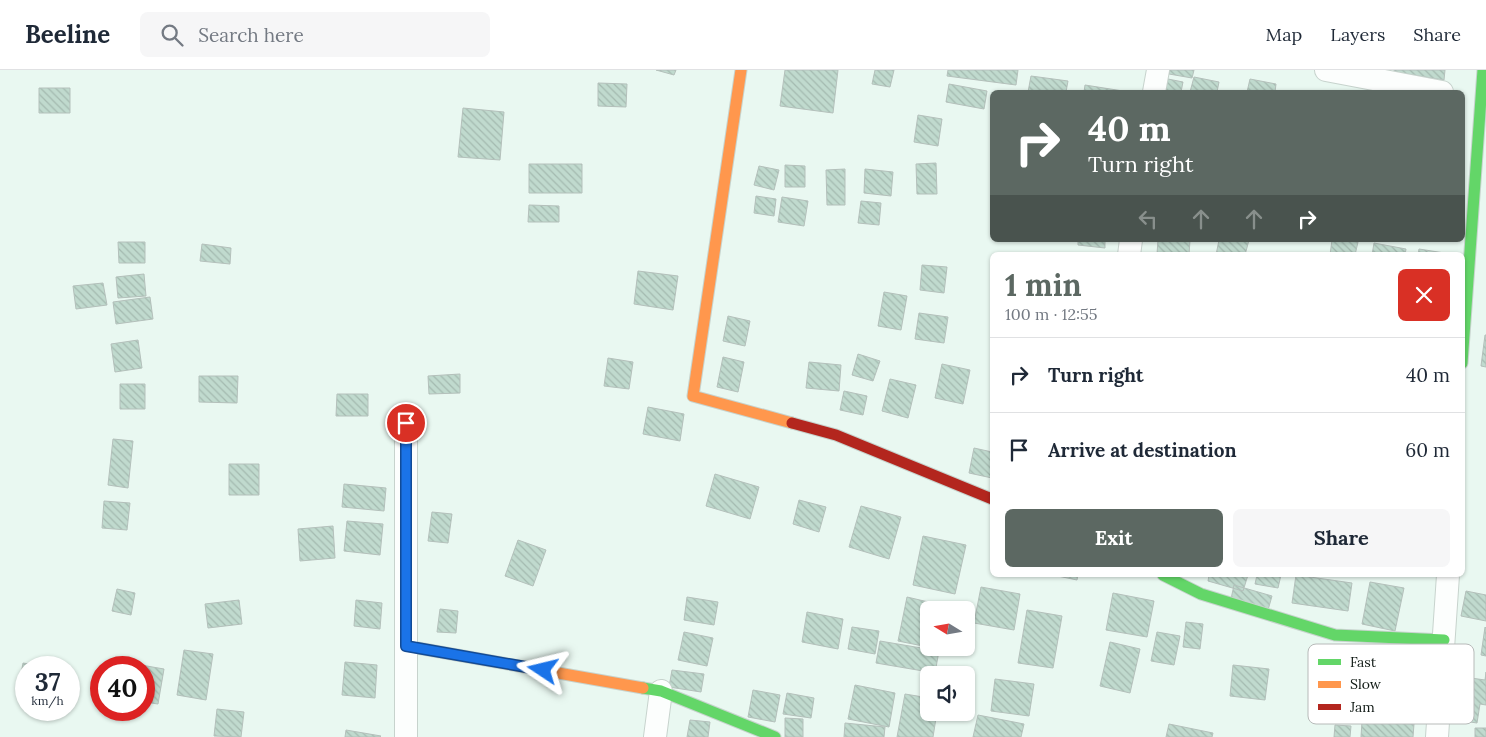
<!DOCTYPE html>
<meta charset="utf-8">
<style>
body{margin:0;font-family:Lora,serif;background:#f6f6f7;color:#1f2937;height:100vh;display:flex;flex-direction:column;font-size:19px;white-space:nowrap}
*{box-sizing:border-box;margin:0}
p{font-size:16px;color:#747a83}
.icon{flex:none;width:28px;height:28px;fill:none;stroke:currentColor;stroke-width:2;stroke-linecap:round;stroke-linejoin:round}
.map{position:relative;flex:1;overflow:hidden}
.sheet{position:absolute;left:990px;top:182px;width:475px;height:325px;display:flex;flex-direction:column;background:#fff;border-radius:8px;box-shadow:0 1px 4px #0004}
.sheet>*{flex:none}
.banner{position:absolute;left:990px;top:20px;width:475px;height:152px;border-radius:8px;box-shadow:0 1px 4px #0004;background:#5c6862;color:#fff;overflow:hidden}
.needle{width:32px;rotate:281deg}
.fabs{position:absolute;left:920px;top:531px;display:grid;gap:10px}
.fabs a{display:grid;place-items:center;width:55px;height:55px;border-radius:8px;background:#fff;box-shadow:0 1px 4px #0004;font-size:25px}
.speed{position:absolute;left:15px;top:586px;display:flex;gap:10px;font-size:25px;font-weight:700;text-align:center}
.speed>*{display:grid;place-content:center;width:65px;height:65px;border-radius:50%;background:#fff;box-shadow:0 1px 4px #0004;line-height:1}
.speed small{font-size:12px;font-weight:400}
.speed .limit{border:8px solid #d22;background:#fff;color:#111}
.pin{position:absolute;display:grid;place-items:center;width:42px;height:42px;color:#fff;margin:-21px;border:2px solid #fff;border-radius:50%;box-shadow:0 1px 5px #0007}
.me{position:absolute;width:55px;margin:-28px;rotate:280deg;stroke-linejoin:round;filter:drop-shadow(0 0 4px #0008)}
.turn{display:flex;align-items:center;gap:18px;height:105px;padding:0 15px;font-size:22px}
.turn .icon{width:65px;height:65px;stroke-width:2.5}
.turn b{display:block;font-size:35px;line-height:42px}
.lanes{display:flex;align-items:center;height:48px;padding:0 15px;background:#0003;justify-content:center;gap:25px;direction:ltr}
.lanes .off{opacity:.35}
.round{display:grid;place-items:center;flex:none;width:52px;height:52px;border-radius:8px;background:#f6f6f7}
.headline{display:flex;align-items:center;justify-content:space-between;height:85px;padding:0 15px}
h1{font-size:30px;font-weight:700;line-height:38px;color:#5c6862}
.button{display:flex;gap:10px;margin-top:auto;padding:10px 15px}
.button a{flex:1;height:58px;border-radius:8px;background:#5c6862;color:#fff;font-size:20px;font-weight:700;line-height:58px;text-align:center}
.button a+a{background:#f6f6f7;color:#1f2937}
ul{padding:0;list-style:none}
li{display:flex;align-items:center;gap:15px;height:75px;padding:0 15px;border-top:1px solid #e0e1e3}
li div{flex:1}
li b{display:block;font-size:19px}
li em{font-style:normal}
header{display:flex;align-items:center;gap:30px;box-sizing:border-box;height:70px;padding:0 25px;background:#fff;border-bottom:1px solid #e0e1e3}
header strong{font-size:24px}
nav{display:flex;gap:28px;margin-inline-start:auto;font-size:18px}
.search{width:350px;height:45px;background:#f6f6f7;display:flex;align-items:center;gap:12px;box-sizing:border-box;padding:0 18px;border-radius:8px;color:#747a83;font-size:19px}
.map>svg:first-child{display:block}
.building{fill:url(#building-back-hatch);stroke:#b4c0bb}
.lines{fill:none;stroke-linecap:round;stroke-linejoin:round}
.street-casing{stroke:#c7d3cd;stroke-width:24}
.fast-casing{stroke:#c7d3cd;stroke-width:13}
.slow-casing{stroke:#c7d3cd;stroke-width:13}
.jam-casing{stroke:#c7d3cd;stroke-width:13}
.street{stroke:#fcfefd;stroke-width:22}
.fast{stroke:#63d668;stroke-width:11}
.slow{stroke:#ff974d;stroke-width:11}
.jam{stroke:#b3261e;stroke-width:11}
.route-casing{stroke:#114b97;stroke-width:12}
.route{stroke:#1a73e8;stroke-width:9}
.key{fill:#fff;stroke:#b7bab9;stroke-width:1}
.key-label{font-size:14px;fill:#101a15}
</style>
<header>
<strong>Beeline</strong>
<div class="search"><svg class="icon" aria-label="search" viewBox="0 0 24 24"><circle cx="10" cy="10" r="6"/><path d="M15 15l6 6"/></svg>Search here</div>
<nav><a>Map</a><a>Layers</a><a>Share</a></nav>
</header>
<div class="map">
<svg width="1486" height="667" viewBox="0 0 1486 667">
<defs>
<pattern id="building-back-hatch" width="6" height="6" patternUnits="userSpaceOnUse" patternTransform="scale(1.25)"><rect width="6" height="6" fill="#c0dace"/><path d="M-1 5l2 2M0 0l6 6M5-1l2 2" fill="none" stroke="#a4bab0"/></pattern>
</defs>
<rect width="100%" height="100%" fill="#e9f8f1"/>
<!-- building -->
<path class="building" d="M656,0H676L674,5Z
M785,0H838L833,43L780,36Z
M875,0H894L890,17L872,14Z
M948,0H1018L1016,15L947,6Z
M1170,0H1194L1192,8L1169,4Z
M1394,0H1445L1444,10L1394,2Z
M1031,6L1068,11L1066,22H1028Z
M1194,7L1219,12L1217,22H1190Z
M1168,9L1183,12L1181,22H1165Z
M1250,9L1276,14L1275,22H1247Z
M598,13L627,14L626,37L598,36Z
M949,14L987,21L984,39L946,32Z
M1085,15L1123,21V22H1084Z
M39,18H70V43H39Z
M463,38L504,42L500,90L458,87Z
M918,45L942,49L938,76L914,72Z
M936,93L937,124H917L916,94Z
M529,94H582V123H529Z
M785,95L805,96V117H785Z
M759,96L779,100L774,120L754,115Z
M845,99V135H827L826,100Z
M865,99L893,102L891,126L864,123Z
M756,126L776,129L774,146L754,143Z
M782,127L808,131L804,156L778,152Z
M861,131L881,133L879,155L858,153Z
M529,135L559,136V152H528Z
M1078,170H1105V178L1078,175Z
M1158,170H1190L1189,185L1157,184Z
M1219,170H1249L1245,185H1216Z
M1332,170L1358,172L1355,185H1330Z
M118,172H145V193H119Z
M1374,173L1406,179L1405,185H1372Z
M202,174L231,178L230,194L200,191Z
M1419,179L1451,184V185H1418Z
M922,195L947,197L944,223L920,220Z
M638,201L678,206L673,240L634,234Z
M144,204L146,226L118,228L116,207Z
M103,213L107,235L76,239L73,216Z
M884,222L907,226L901,260L878,256Z
M150,227L153,249L116,254L113,232Z
M919,243L948,247L944,273L915,269Z
M728,246L750,251L745,276L723,271Z
M1485,265H1486V297L1481,296Z
M138,270L142,298L115,302L111,274Z
M858,284L880,291L873,311L852,305Z
M723,287L744,292L738,322L717,317Z
M608,288L633,292L629,319L604,316Z
M809,292L841,295L839,321L806,318Z
M942,294L970,300L963,334L935,328Z
M460,304V323L429,324L428,306Z
M199,306H238L237,333L199,332Z
M890,309L916,315L908,348L882,341Z
M120,314H145V339H120Z
M844,321L867,326L863,345L840,340Z
M337,324H368V346H336Z
M648,337L684,344L680,371L643,364Z
M113,369L133,371L128,418L108,415Z
M974,378L992,382V408L969,403Z
M229,394H259V425H229Z
M715,404L759,417L750,449L706,436Z
M344,414L386,418L384,441L342,437Z
M799,430L826,437L819,462L793,454Z
M104,431L130,433L127,460L102,458Z
M861,436L901,447L889,489L849,477Z
M432,442L452,444L448,473L428,471Z
M347,451L383,454L380,485L344,481Z
M333,456L335,488L300,491L298,459Z
M923,466L966,475L955,524L913,515Z
M518,470L546,480L533,516L505,506Z
M1053,505H1078L1077,510Z
M1209,505H1248L1243,521L1208,511Z
M1257,505H1281L1278,518L1255,514Z
M1296,505L1352,513L1348,541L1292,533Z
M1370,512L1404,518L1395,561L1362,554Z
M1234,515L1272,526L1268,540L1231,529Z
M981,517L1020,524L1014,560L974,553Z
M117,519L135,523L131,545L112,541Z
M1466,521L1486,525V551L1461,546Z
M1113,523L1154,531L1147,567L1106,560Z
M687,527L718,532L714,555L684,550Z
M907,527L937,534L936,540H929L928,577L898,571Z
M239,530L242,554L208,558L205,534Z
M356,530L382,533L380,559L354,556Z
M440,539L458,541L456,563L437,562Z
M1027,540L1062,546L1053,598L1018,593Z
M807,542L843,549L838,579L802,572Z
M1186,552L1203,554L1200,579L1183,577Z
M852,557L879,561L875,584L848,579Z
M1485,557L1486,558V586L1481,585Z
M684,562L713,568L707,596L678,590Z
M1157,562L1180,566L1174,595L1151,591Z
M880,571L939,581L935,603L876,593Z
M1110,572L1140,579L1130,623L1100,616Z
M184,580L213,584L206,630L177,625Z
M345,592L377,595L375,628L342,625Z
M23,593L41,596L26,598V622L18,621Z
M141,595L164,599L158,634L144,632V598H140Z
M1233,595L1269,599L1265,630L1230,626Z
M672,600L704,604L701,622L669,617Z
M1486,602V635L1480,634L1477,653L1457,650L1464,607L1485,610Z
M995,609L1034,614L1029,646L991,641Z
M855,615L895,623L889,657L848,649Z
M101,619V640L98,639Z
M753,620L780,625L775,652L748,647Z
M787,623L814,628L811,648L783,644Z
M905,624L929,628V642H937L933,667H897Z
M217,639L244,642L241,667L214,666Z
M102,640H122L121,643Z
M978,645L1024,654L1021,667H973Z
M785,648L803,649V667H785Z
M690,650L710,652L708,667H687Z
M1362,651L1414,654L1413,667H1361Z
M845,653L885,657L884,667H844Z
M1169,654L1213,663L1212,667H1166Z
M1335,655L1351,656L1350,667H1334Z
M1475,658H1486V667H1475Z
M346,660L381,666L380,667H345Z"/>
<g class="lines">
<defs>
<path id="street" d="M1326,0L1442,22
M1154,22L1158,0
M1129,185L1131,170
M406,353V667
M655,667L661,621
M1437,667L1448,505"/>
<path id="fast" d="M1462,293L1483,0
M1163,505L1201,524L1335,565L1444,570
M643,618L661,621L775,667"/>
<path id="slow" d="M741,0L693,326L792,353
M406,576L643,618"/>
<path id="jam" d="M792,353L836,365L992,429"/>
</defs>
<!-- street casing -->
<use href="#street" class="street-casing"/>
<!-- fast casing -->
<use href="#fast" class="fast-casing"/>
<!-- slow casing -->
<use href="#slow" class="slow-casing"/>
<!-- jam casing -->
<use href="#jam" class="jam-casing"/>
<!-- street -->
<use href="#street" class="street"/>
<!-- fast -->
<use href="#fast" class="fast"/>
<!-- slow -->
<use href="#slow" class="slow"/>
<!-- jam -->
<use href="#jam" class="jam"/>
</g>
<g class="lines">
<defs>
<path id="route" d="M406,353V576L543,600"/>
</defs>
<!-- route casing -->
<use href="#route" class="route-casing"/>
<!-- route -->
<use href="#route" class="route"/>
</g>
<!-- legend -->
<rect x="1308" y="574" width="166" height="80" rx="8" class="key"/>
<rect x="1318" y="589" width="23" height="6" fill="#63d668"/>
<rect x="1318" y="611" width="23" height="7" fill="#ff974d"/>
<rect x="1318" y="634" width="23" height="6" fill="#b3261e"/>
<g class="key-label">
<text x="1350" y="597">Fast</text>
<text x="1350" y="619">Slow</text>
<text x="1350" y="642">Jam</text>
</g>
</svg>
<div class="fabs">
<a><svg class="needle" viewBox="-14 -14 28 28"><path d="M0-13l5 13h-10z" fill="#e53935"/><path d="M0 13l5-13h-10z" fill="#747a83"/></svg></a>
<a><svg class="icon" aria-label="sound" viewBox="0 0 24 24"><path d="M4 9h4l5-4v14l-5-4H4zM17 9q2 3 0 6"/></svg></a>
</div>
<div class="speed"><div>37<small>km/h</small></div><div class="limit">40</div></div>
<div class="pin" style="left:406px;top:353px;background:#d93025"><svg class="icon" aria-label="arrive" viewBox="0 0 24 24"><path d="M6 21V4h12l-3 4 3 4H6"/></svg></div>
<svg class="me" style="left:543px;top:600px" viewBox="-20 -20 40 40"><path d="M0-17L14 15 0 8-14 15z" fill="#1a73e8" stroke="#fff" stroke-width="4"/></svg>
<div class="banner">
<div class="turn"><svg class="icon" aria-label="right" viewBox="0 0 24 24"><path d="M7 20v-9h11M14 6l5 5-5 5"/></svg><div><b>40 m</b>Turn right</div></div>
<div class="lanes"><svg class="icon off" aria-label="left" viewBox="0 0 24 24"><path d="M17 20v-9H6M10 6l-5 5 5 5"/></svg><svg class="icon off" aria-label="ahead" viewBox="0 0 24 24"><path d="M12 20V5M6 11l6-6 6 6"/></svg><svg class="icon off" aria-label="ahead" viewBox="0 0 24 24"><path d="M12 20V5M6 11l6-6 6 6"/></svg><svg class="icon" aria-label="right" viewBox="0 0 24 24"><path d="M7 20v-9h11M14 6l5 5-5 5"/></svg></div>
</div>
<section class="sheet">
<div class="headline"><div><h1>1 min</h1><p>100 m · 12:55</p></div><a class="round" style="background:#d93025;color:#fff"><svg class="icon" aria-label="close" viewBox="0 0 24 24"><path d="M6 6l12 12M18 6L6 18"/></svg></a></div>
<ul>
<li><svg class="icon" aria-label="right" viewBox="0 0 24 24"><path d="M7 20v-9h11M14 6l5 5-5 5"/></svg><div><b>Turn right</b></div><em>40 m</em></li>
<li><svg class="icon" aria-label="arrive" viewBox="0 0 24 24"><path d="M6 21V4h12l-3 4 3 4H6"/></svg><div><b>Arrive at destination</b></div><em>60 m</em></li>
</ul>
<div class="button"><a>Exit</a><a>Share</a></div>
</section>
</div>
